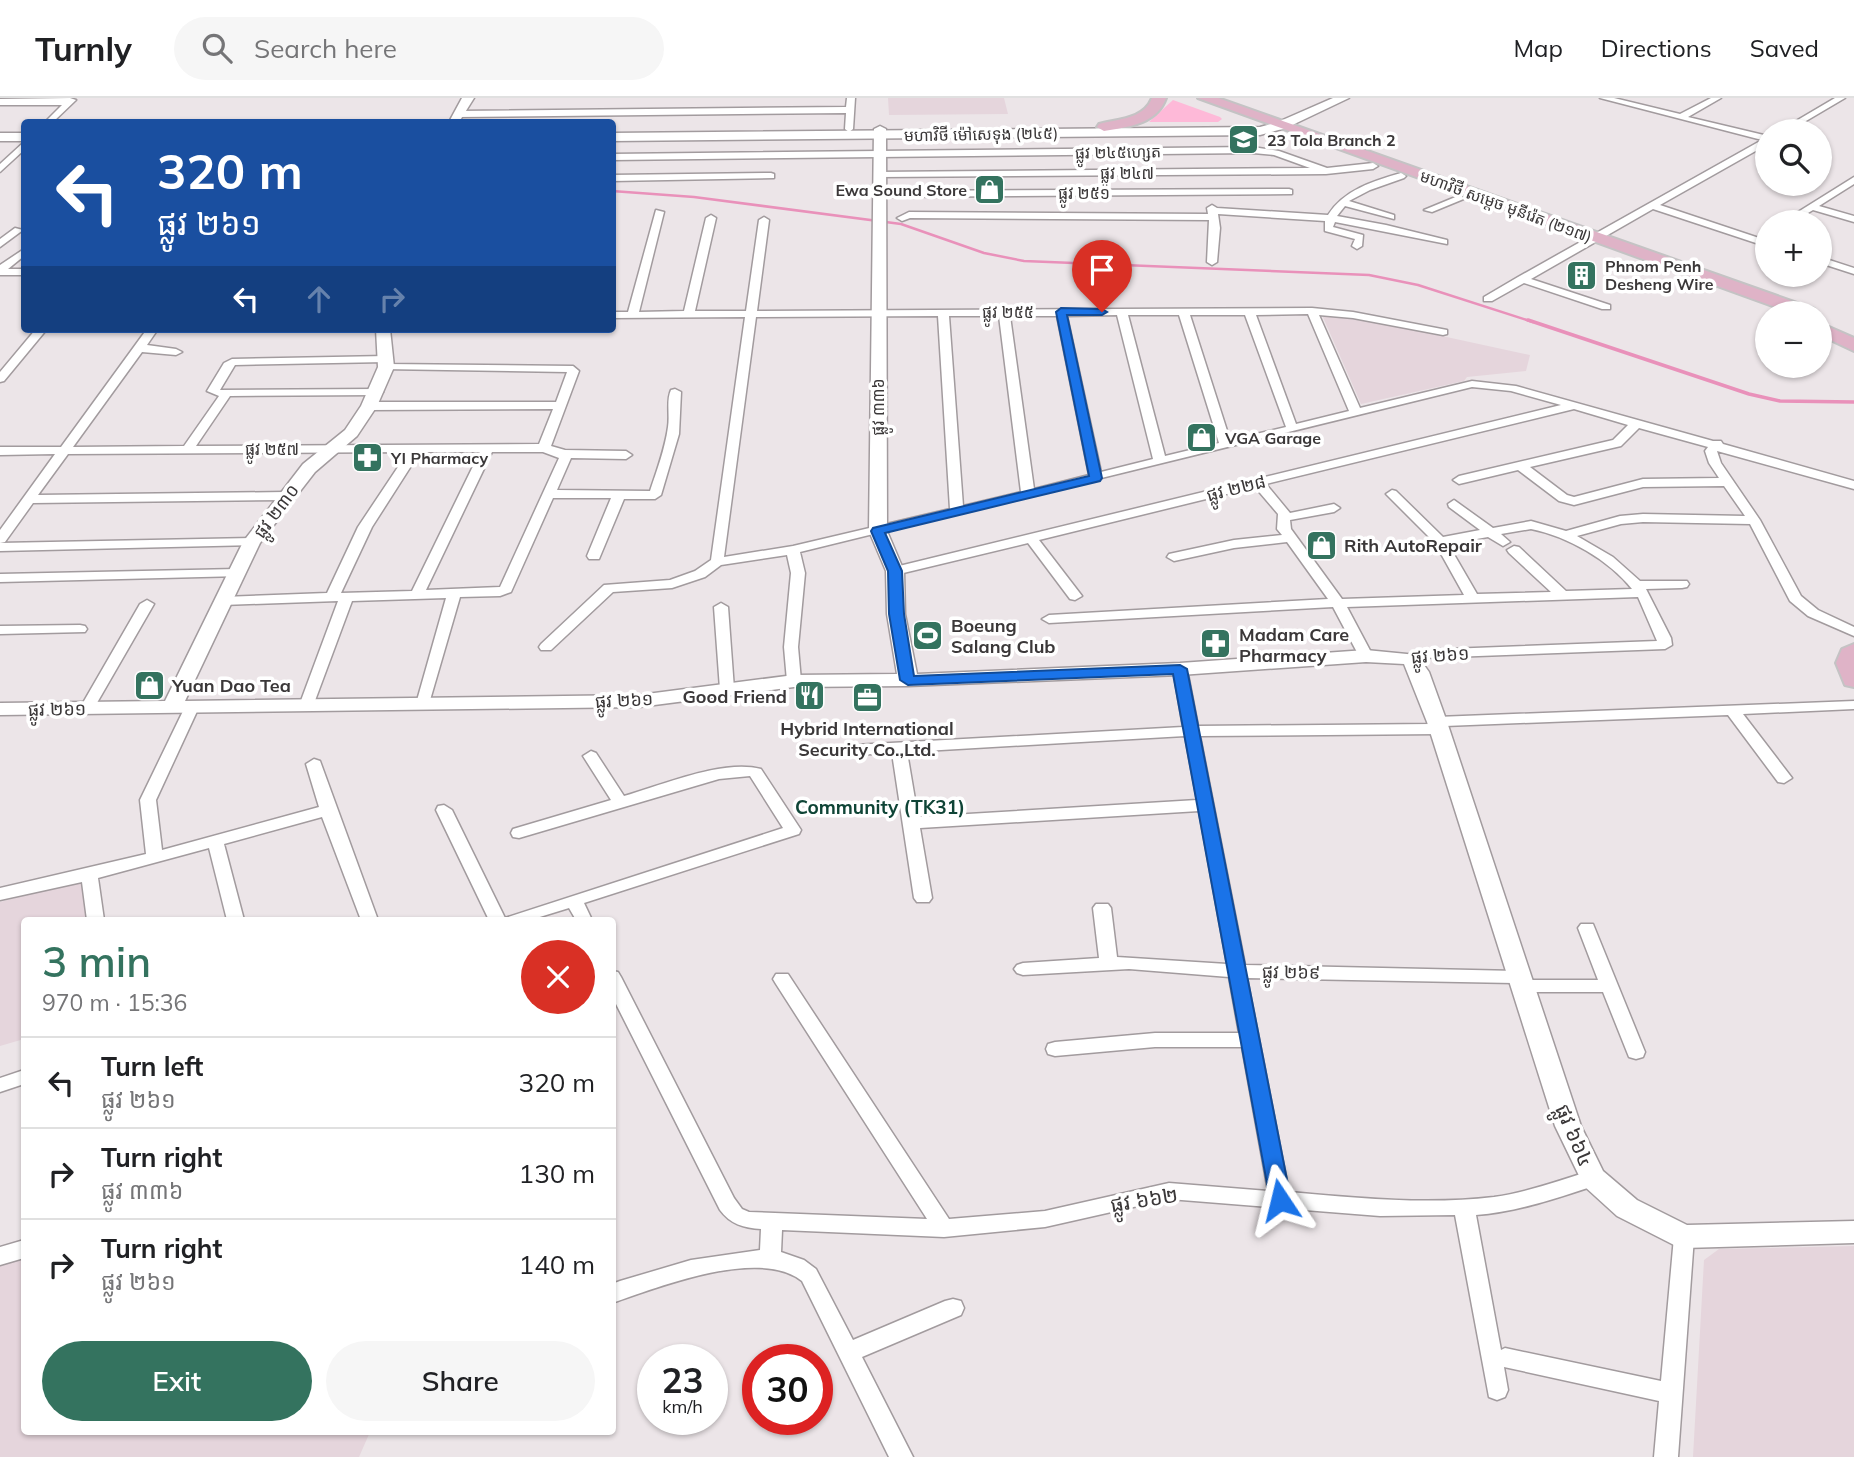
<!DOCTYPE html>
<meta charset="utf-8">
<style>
body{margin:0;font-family:Mulish,"Noto Sans Khmer",sans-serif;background:#f6f6f6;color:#202124;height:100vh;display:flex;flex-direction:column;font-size:26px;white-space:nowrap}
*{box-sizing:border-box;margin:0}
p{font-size:23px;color:#757577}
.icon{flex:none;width:38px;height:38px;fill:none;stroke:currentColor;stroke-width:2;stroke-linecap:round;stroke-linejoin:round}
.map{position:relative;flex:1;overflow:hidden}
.details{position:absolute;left:21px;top:819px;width:595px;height:518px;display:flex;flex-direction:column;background:#fff;border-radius:7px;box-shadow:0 2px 5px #0004}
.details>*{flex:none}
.guide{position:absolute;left:21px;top:21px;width:595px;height:214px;border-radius:7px;box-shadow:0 2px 5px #0004;background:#1a4fa0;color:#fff;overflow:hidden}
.controls{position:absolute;left:1755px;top:21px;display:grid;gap:14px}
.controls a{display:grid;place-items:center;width:77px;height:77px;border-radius:50%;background:#fff;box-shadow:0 2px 5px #0004;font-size:35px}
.speed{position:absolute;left:637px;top:1246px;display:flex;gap:14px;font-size:35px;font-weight:700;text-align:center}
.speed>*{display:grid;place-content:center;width:91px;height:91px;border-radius:50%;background:#fff;box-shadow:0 2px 5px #0004;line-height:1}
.speed small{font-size:18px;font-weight:400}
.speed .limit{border:10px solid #d22;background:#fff;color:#111}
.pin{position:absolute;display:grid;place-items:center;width:60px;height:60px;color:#fff;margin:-72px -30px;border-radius:50% 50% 50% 0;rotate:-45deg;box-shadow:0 0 7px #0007}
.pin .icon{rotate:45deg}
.me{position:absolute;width:77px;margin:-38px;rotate:350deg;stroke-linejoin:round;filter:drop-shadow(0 0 5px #0008)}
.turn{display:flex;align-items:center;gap:24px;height:147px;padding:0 21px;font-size:32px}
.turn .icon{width:91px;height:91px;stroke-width:2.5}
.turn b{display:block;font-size:49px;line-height:60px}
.lanes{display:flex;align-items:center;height:66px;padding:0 21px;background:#0003;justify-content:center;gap:35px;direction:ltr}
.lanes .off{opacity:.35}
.round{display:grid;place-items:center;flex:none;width:74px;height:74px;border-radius:37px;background:#f6f6f6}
.head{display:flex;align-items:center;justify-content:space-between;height:119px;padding:0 21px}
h1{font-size:42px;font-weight:600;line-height:52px;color:#34735f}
.button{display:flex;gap:14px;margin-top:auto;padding:14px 21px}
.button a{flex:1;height:80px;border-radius:42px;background:#34735f;color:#fff;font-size:28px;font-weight:600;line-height:80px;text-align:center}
.button a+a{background:#f6f6f6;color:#202124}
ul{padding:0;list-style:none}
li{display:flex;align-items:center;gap:21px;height:91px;padding:0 21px;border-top:2px solid #e0e0e0}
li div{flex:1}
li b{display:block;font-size:26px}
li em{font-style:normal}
header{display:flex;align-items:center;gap:42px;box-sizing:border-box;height:98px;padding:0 35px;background:#fff;border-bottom:2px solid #e0e0e0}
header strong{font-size:33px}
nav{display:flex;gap:38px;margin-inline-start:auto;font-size:24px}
.search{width:490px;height:63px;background:#f6f6f6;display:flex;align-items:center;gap:18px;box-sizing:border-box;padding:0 24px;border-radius:38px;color:#757577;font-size:26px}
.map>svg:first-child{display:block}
.built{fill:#e5d5dc}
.green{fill:#feb9d8}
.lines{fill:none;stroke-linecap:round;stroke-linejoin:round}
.stream-far1{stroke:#e991ba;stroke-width:2.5}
.stream{stroke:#e991ba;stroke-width:3.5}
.minor-casing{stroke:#a29b9e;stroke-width:3}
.tertiary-casing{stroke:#a29b9e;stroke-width:3}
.secondary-casing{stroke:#a29b9e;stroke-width:3}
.primary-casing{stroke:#c4c3c4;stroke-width:4}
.minor{fill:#fff;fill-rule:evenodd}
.tertiary{fill:#fff;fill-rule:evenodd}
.secondary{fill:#fff;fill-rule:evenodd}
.primary{fill:#dfb3c7;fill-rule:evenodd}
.route{fill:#1a73e8;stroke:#114b97;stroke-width:2}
.labels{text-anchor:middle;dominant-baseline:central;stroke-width:7;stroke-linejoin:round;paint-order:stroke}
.far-street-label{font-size:16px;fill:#3b3839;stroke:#fff}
.far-poi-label{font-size:16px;font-weight:bold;fill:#3b3839;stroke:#fff;text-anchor:start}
.street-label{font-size:18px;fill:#3b3839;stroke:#fff}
.poi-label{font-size:18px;font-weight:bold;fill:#3b3839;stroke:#fff;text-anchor:start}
.neighbourhood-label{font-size:19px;font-weight:bold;fill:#0f4436;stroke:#fff}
.near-street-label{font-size:21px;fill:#3b3839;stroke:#fff}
</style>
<header>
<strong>Turnly</strong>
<div class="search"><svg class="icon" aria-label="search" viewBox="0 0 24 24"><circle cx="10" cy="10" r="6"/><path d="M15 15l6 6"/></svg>Search here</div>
<nav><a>Map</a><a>Directions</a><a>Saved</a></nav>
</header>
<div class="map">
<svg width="1854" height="1359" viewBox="0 0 1854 1359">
<rect width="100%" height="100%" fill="#ece5e8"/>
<!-- built -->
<path class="built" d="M888,0H1004L1008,16L889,17Z
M1322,217L1373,223L1530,257L1526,273L1467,279L1464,283L1361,306Z
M84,782L91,822H24V941L0,948V804Z
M1854,1148V1359H1693L1704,1162L1719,1151Z
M24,1159V1334H370L359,1359H0V1166Z"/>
<!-- green -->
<path class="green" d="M1173,2L1220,19L1222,21L1218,24H1149Z"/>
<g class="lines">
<!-- stream-far1 -->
<path class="stream-far1" d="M612,93L694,99L901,126L984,155L1024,163L1369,177L1418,187L1533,224"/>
<!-- stream -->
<path class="stream" d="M1528,222L1749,296L1780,303L1854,304"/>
<defs>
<path id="minor" d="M70,0L76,2L53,24H45L62,7H0V1Z
M847,0H855L853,31L849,34L845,31L846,15L459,19L455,16L459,13L846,9Z
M1600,0H1614L1680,16L1711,0H1721L1688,19L1768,38V46L1660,107L1768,143V149L1653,111L1531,181L1610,207V211H1602L1524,185L1492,203H1484V199L1518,179L1762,42Z
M1835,0H1845L1789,33H1779Z
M24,44V52L0,74V66Z
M1253,49L1279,53L1327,70L1373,65L1378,68L1373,71L1326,76L880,79L877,78V74L1310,70L1274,57L1253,55L612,62V56Z
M771,75L774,76V80L612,83V77Z
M1401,75L1406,78L1404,80L1370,92L1349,103L1394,117V121L1345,108L1337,118L1386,127L1447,142V146L1335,124L1333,129L1363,137L1362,148L1357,151L1352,148L1355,141L1325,133V123L1218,116L1220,130L1217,164L1212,167L1207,164L1209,122L910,120L902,123L897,120L909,114L1208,116L1207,110L1212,107L1217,110L1328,117C1344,92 1373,83 1401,75Z
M1854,79V86L1819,108L1854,118V124L1813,112L1793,124H1782Z
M1289,91L1292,92V96L880,99L875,96L880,93Z
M1458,98L1466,100L1432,114L1424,112Z
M656,112L664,114L639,214L684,213L706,120L711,117L716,120L695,213H746L759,122L764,119L769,122L757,213L1312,210L1353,214L1447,232V236L1443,237L1353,220L1319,217L1360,310L1472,283L1516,288L1713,343H1721L1723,346L1854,383V391L1717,353L1721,365L1760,422L1801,498L1818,512L1854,529V538L1808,518L1790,503L1750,426L1643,424L1621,426L1577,438L1613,459L1640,483H1687L1689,486L1687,489L1682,490L1646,491L1671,540L1672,547L1665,551L1424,560L1410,565L1403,561L1422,552L1657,543L1638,499L1347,509L1373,558L1366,562L1359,558L1333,509L1049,525L1042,521L1049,517L1328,501L1287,444L1234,450L1174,463L1167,459L1169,456L1234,442L1282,437L1277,431L1278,416L1255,389L1039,442L1082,498L1075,502L1070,501L1028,445L895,477L888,473L895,469L1561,307L1511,293L1472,289L800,454L805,475L798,549L801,583L799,586L794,587L787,583L784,549L791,475L787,457L721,467L705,479L672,490L613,494L551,552H541L539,549L541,546L604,487L670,482L695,473L711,462L745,219L612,220V214H628ZM1308,216L1349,313L1296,326L1256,217ZM1117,217L1153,361L1101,374L1067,218ZM1128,217H1179L1219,345L1165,358ZM1190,217H1245L1286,329L1230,342ZM938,218L950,411L793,448L724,459L756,219ZM949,218H999L1021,394L963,408ZM1010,218H1057L1089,377L1034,391ZM1574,311L1628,327L1613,342L1459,378L1453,382L1459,386L1518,372L1559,403L1574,407L1643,389L1724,388L1745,418L1643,416L1620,418L1566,433L1531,423L1493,430L1454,402L1448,406L1449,409L1480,432L1443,439L1396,393L1392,392L1386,396L1435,445L1464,497L1342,501L1291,431L1290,422L1334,414L1340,410L1334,406L1290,415L1266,386ZM1639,330L1708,349L1705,353L1709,365L1719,380L1643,381L1574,399L1567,397L1530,369L1621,348ZM1531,431C1567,438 1609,462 1632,491L1566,493L1519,449L1514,448L1507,452L1509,455L1551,494L1477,496L1448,446L1488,439L1503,448L1510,444L1501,436Z
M15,130L23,132L0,149V141Z
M24,151V158L8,171H24V177H0V167Z
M1820,159L1854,170V176L1820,165Z
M36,231H47L4,283L0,284V274Z
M147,231H158L147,247L176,251L182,254L176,257L142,254L73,349L184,348L219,298L207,293L224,265L232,261L386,258L392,261L386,264L235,267L220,292L377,291L383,294L377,297L230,298L196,348L539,346L553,311L369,312L363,308L369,304H556L567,274L382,271V267L386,266L573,268L579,273L551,348L565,352L626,353L632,357L626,361L571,360L557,392L650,393C657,372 665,351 668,329C670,317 666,302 671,292L675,291L681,294L679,336L661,397L655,401H624L599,461H589L587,458L611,400H553L511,494L500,498L460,499L428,609H418L416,606L446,500L352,503L313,608L306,612L299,608L338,503L223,507L216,503L223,499L327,495L358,429L408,354L68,356L38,397L285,394L291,398L285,402L33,405L5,444L0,445V432L55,356L0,357V349H61ZM420,354H480L412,493L341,495L372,429ZM492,354H543L559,360L500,489L426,492Z
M252,440L259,444L257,447L0,453V445Z
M237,471L244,475L242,478L0,484V476Z
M147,502L154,506L94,610L92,613H82L80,610L140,506Z
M721,505L728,509L734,591L727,595L720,591L714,509Z
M80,527L85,528L87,531L85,534L0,536V528Z
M1180,567L1187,571L1198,628L1431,626L1432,621L1437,619L1854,603V611L1743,616L1792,680L1784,685L1778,684L1728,617L1445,628L1447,631L1444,634L1439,636L1200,638L1245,867L1517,873L1523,874L1525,882H1598L1578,830L1581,826H1593L1645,954L1643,959L1636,961L1629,959L1603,894H1521L1515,893L1514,885L1247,880L1289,1094C1356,1100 1426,1107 1494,1099C1528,1094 1561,1082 1593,1072L1600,1074L1603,1080L1600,1086C1560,1099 1518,1114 1476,1117L1501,1252L1505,1250L1661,1283L1674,1139L1677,1133L1684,1130L1691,1133L1694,1139L1678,1359H1654L1659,1303L1504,1269L1508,1292L1505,1299L1497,1302L1489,1299L1455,1117L1380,1118L1169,1101L1045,1129L944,1139L782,1132L781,1154L804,1162L816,1171L853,1242L945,1203L953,1201L961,1203L964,1210L961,1217L862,1259L913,1359H889L802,1183C759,1149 659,1189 612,1205V1186L620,1183L691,1162L760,1152L761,1131C744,1130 730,1126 720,1112L612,898V873L618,874L621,879L734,1100L742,1111L749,1114L927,1121L776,886L773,881L776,876H788L949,1121L1045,1113L1169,1085L1268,1093L1242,949H1155L1055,958L1048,956L1046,951L1048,946L1055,944L1155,935H1239L1229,879L1129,871L1023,877L1017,875L1014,871L1017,867L1023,865L1099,860L1093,810L1096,806H1108L1111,810L1117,859L1227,866L1199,713L920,730L932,800L929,804H917L914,800L892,655L854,657L846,652L854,647L1183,629L1173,571ZM1185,638L1197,702L918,719L907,654Z
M192,605L199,609L156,702L162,752L319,709L306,666L314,661L320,663L378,822H361L322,719L224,746L244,822H227L209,750L98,780L104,822H87L82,784L0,802V790L146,756L140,702L185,609Z
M591,653L596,655L624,698C663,687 722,661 761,671L801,732L799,736L584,805L592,822H576L569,810L530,822H489L436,712L438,708L444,707L452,712L505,820L783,730L750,678L719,681L519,740L513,739L511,735L513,731L611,702L583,658Z
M24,972V986L0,994V980Z
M24,1142V1160L0,1167V1149Z"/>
<path id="tertiary" d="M462,0H474L459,24H449Z
M880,28L886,31L887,433L904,473L905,516L917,576L1180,565L1366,552L1417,557L1429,574L1447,624L1581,1028L1603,1073L1637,1102L1687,1127L1854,1123V1145L1684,1150L1674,1147L1617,1118L1584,1088L1555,1028L1427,624L1404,566L1366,564L1180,577L908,588L794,589L639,609L0,617V605L165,603L243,444L303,366L345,332L361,308L378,269L376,231H390L394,269L377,308L357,338L315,374L260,445L185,603L639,597L794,577L897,576L887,516L886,473L869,433L874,31Z"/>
<path id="secondary" d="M1333,0H1349L1286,30L1260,37L612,43V35L1260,29L1278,24Z
M0,35H24V43H0Z"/>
<path id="primary" d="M1152,0H1166C1157,26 1128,29 1104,33L1097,29L1099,26C1118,21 1144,21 1152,0Z
M1198,0H1218L1814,211L1817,215H1792Z
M1820,225L1854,240V253L1820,237Z
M1854,546V589L1845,587L1836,565L1842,551Z"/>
</defs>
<!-- minor casing -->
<use href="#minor" class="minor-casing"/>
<!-- tertiary casing -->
<use href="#tertiary" class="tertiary-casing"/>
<!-- secondary casing -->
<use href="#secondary" class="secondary-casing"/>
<!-- primary casing -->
<use href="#primary" class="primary-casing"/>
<!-- minor -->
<use href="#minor" class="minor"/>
<!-- tertiary -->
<use href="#tertiary" class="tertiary"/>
<!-- secondary -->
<use href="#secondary" class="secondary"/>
<!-- primary -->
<use href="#primary" class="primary"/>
</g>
<!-- route -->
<path class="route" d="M1061,210L1102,211L1107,214L1102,217H1067L1102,380L1100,383L885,435L902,473L904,516L914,578L1180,567L1187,571L1291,1102L1288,1108L1280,1110L1273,1108L1270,1102L1173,576L908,587L900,582L889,516L888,473L871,433L873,430L1089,378L1056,214Z"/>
<!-- icons -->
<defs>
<symbol id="school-square" viewBox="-11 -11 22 22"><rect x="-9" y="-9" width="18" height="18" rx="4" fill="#34735f" stroke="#fff"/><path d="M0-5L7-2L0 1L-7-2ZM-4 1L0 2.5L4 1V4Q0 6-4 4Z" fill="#fff"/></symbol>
<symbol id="shop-square" viewBox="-11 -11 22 22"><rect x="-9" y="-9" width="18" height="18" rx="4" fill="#34735f" stroke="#fff"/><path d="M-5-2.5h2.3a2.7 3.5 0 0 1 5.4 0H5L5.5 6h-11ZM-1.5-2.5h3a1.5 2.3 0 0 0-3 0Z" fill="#fff"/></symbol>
<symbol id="building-square" viewBox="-11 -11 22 22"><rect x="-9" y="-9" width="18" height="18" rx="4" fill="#34735f" stroke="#fff"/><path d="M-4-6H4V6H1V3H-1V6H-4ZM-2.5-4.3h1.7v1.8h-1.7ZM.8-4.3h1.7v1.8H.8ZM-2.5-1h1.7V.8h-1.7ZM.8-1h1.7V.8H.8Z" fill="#fff"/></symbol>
<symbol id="pharmacy-square" viewBox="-11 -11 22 22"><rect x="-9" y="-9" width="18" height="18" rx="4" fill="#34735f" stroke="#fff"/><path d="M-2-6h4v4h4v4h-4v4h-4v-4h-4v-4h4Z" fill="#fff"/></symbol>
<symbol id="stadium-square" viewBox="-11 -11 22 22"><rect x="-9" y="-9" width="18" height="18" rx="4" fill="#34735f" stroke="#fff"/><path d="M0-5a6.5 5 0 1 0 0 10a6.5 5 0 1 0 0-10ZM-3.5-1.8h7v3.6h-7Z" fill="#fff"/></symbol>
<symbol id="restaurant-square" viewBox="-11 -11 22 22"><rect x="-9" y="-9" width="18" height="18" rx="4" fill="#34735f" stroke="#fff"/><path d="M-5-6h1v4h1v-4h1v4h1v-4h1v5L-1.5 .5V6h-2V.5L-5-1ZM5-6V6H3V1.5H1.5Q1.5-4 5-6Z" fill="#fff"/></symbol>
<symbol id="office-square" viewBox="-11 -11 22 22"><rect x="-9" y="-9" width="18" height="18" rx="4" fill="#34735f" stroke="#fff"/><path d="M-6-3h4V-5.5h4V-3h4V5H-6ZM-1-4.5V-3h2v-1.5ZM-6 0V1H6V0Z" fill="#fff"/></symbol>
</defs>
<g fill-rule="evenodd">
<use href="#school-square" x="1226" y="24" width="35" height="35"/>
<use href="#shop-square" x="972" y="74" width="35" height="35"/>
<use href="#building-square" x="1564" y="160" width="35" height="35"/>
<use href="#shop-square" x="1184" y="322" width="35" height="35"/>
<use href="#pharmacy-square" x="350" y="342" width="35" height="35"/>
<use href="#shop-square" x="1304" y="430" width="35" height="35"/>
<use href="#stadium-square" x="910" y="520" width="35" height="35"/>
<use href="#pharmacy-square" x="1198" y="528" width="35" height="35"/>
<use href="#shop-square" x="132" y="570" width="35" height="35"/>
<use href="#restaurant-square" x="792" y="580" width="35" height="35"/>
<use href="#office-square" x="850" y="582" width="35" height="35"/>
</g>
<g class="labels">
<!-- far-street labels -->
<g class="far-street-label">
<text transform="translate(981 36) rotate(-1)">មហាវិថី ម៉ៅសេទុង (២៤៥)</text>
<text transform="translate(1118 54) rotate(-1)">ផ្លូវ ២៤៥ហ្សេត</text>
<text x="1127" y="75">ផ្លូវ ២៤៧</text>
<text x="1084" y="95">ផ្លូវ ២៥១</text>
<text transform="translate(1506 108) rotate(20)">មហាវិថី សម្តេច មុនីរ៉េត (២១៧)</text>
<text x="1008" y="214">ផ្លូវ ២៥៥</text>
<text transform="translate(878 309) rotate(-90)">ផ្លូវ ៣៣៦</text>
<text x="272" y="351">ផ្លូវ ២៥៧</text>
</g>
<!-- far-poi labels -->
<g class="far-poi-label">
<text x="1267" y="42">23 Tola Branch 2</text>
<text x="967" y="92" text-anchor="end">Ewa Sound Store</text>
<text x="1605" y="168">Phnom Penh<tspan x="1605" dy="18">Desheng Wire</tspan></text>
<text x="1225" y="340">VGA Garage</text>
<text x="391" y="360">YI Pharmacy</text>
</g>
<!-- street labels -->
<g class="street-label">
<text transform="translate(1236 390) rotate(-14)">ផ្លូវ ២២៨</text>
<text transform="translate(276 413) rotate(-53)">ផ្លូវ ២៣០</text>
<text transform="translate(1440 557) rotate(-4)">ផ្លូវ ២៦១</text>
<text transform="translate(624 602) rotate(-3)">ផ្លូវ ២៦១</text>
<text transform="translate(57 611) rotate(-1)">ផ្លូវ ២៦១</text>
<text transform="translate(1291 874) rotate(1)">ផ្លូវ ២៦៩</text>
</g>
<!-- poi labels -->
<g class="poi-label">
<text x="1344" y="447">Rith AutoRepair</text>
<text x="951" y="527">Boeung<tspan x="951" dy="21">Salang Club</tspan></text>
<text x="1239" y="536">Madam Care<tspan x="1239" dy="21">Pharmacy</tspan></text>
<text x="172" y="587">Yuan Dao Tea</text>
<text x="787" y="598" text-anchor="end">Good Friend</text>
<text x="867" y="630" text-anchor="middle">Hybrid International<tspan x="867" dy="21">Security Co.,Ltd.</tspan></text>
</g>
<!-- neighbourhood labels -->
<g class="neighbourhood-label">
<text x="880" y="709">Community (TK31)</text>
</g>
<!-- near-street labels -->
<g class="near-street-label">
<text transform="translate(1575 1037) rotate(67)">ផ្លូវ ៦៦៤</text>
<text transform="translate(1144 1101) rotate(-9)">ផ្លូវ ៦៦២</text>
</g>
</g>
</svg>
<div class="controls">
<a><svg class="icon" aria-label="search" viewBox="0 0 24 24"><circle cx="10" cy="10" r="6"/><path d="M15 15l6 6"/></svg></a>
<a>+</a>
<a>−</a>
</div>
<div class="speed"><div>23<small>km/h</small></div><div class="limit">30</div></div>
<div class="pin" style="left:1102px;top:214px;background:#d93025"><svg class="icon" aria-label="arrive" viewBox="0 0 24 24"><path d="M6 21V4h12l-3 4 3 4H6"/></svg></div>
<svg class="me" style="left:1280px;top:1102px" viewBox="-20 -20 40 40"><path d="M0-17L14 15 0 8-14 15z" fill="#1a73e8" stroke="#fff" stroke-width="4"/></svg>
<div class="guide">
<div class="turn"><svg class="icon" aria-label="left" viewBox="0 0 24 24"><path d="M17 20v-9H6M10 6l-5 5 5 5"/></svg><div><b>320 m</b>ផ្លូវ ២៦១</div></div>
<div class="lanes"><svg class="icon" aria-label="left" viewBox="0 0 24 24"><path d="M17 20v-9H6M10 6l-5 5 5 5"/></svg><svg class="icon off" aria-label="ahead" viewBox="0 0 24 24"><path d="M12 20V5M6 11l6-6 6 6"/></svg><svg class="icon off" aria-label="right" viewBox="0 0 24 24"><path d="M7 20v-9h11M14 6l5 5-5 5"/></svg></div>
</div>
<section class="details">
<div class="head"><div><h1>3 min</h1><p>970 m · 15:36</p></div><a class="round" style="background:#d93025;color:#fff"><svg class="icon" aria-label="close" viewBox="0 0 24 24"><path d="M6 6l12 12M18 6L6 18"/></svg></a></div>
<ul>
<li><svg class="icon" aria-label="left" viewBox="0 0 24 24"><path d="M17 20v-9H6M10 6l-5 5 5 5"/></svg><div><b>Turn left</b><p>ផ្លូវ ២៦១</p></div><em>320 m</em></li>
<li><svg class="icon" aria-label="right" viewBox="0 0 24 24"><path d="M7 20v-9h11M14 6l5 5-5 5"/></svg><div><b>Turn right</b><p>ផ្លូវ ៣៣៦</p></div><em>130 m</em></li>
<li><svg class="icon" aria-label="right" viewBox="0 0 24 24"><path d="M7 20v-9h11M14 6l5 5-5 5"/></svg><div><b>Turn right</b><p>ផ្លូវ ២៦១</p></div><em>140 m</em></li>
</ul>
<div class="button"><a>Exit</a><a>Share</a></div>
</section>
</div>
